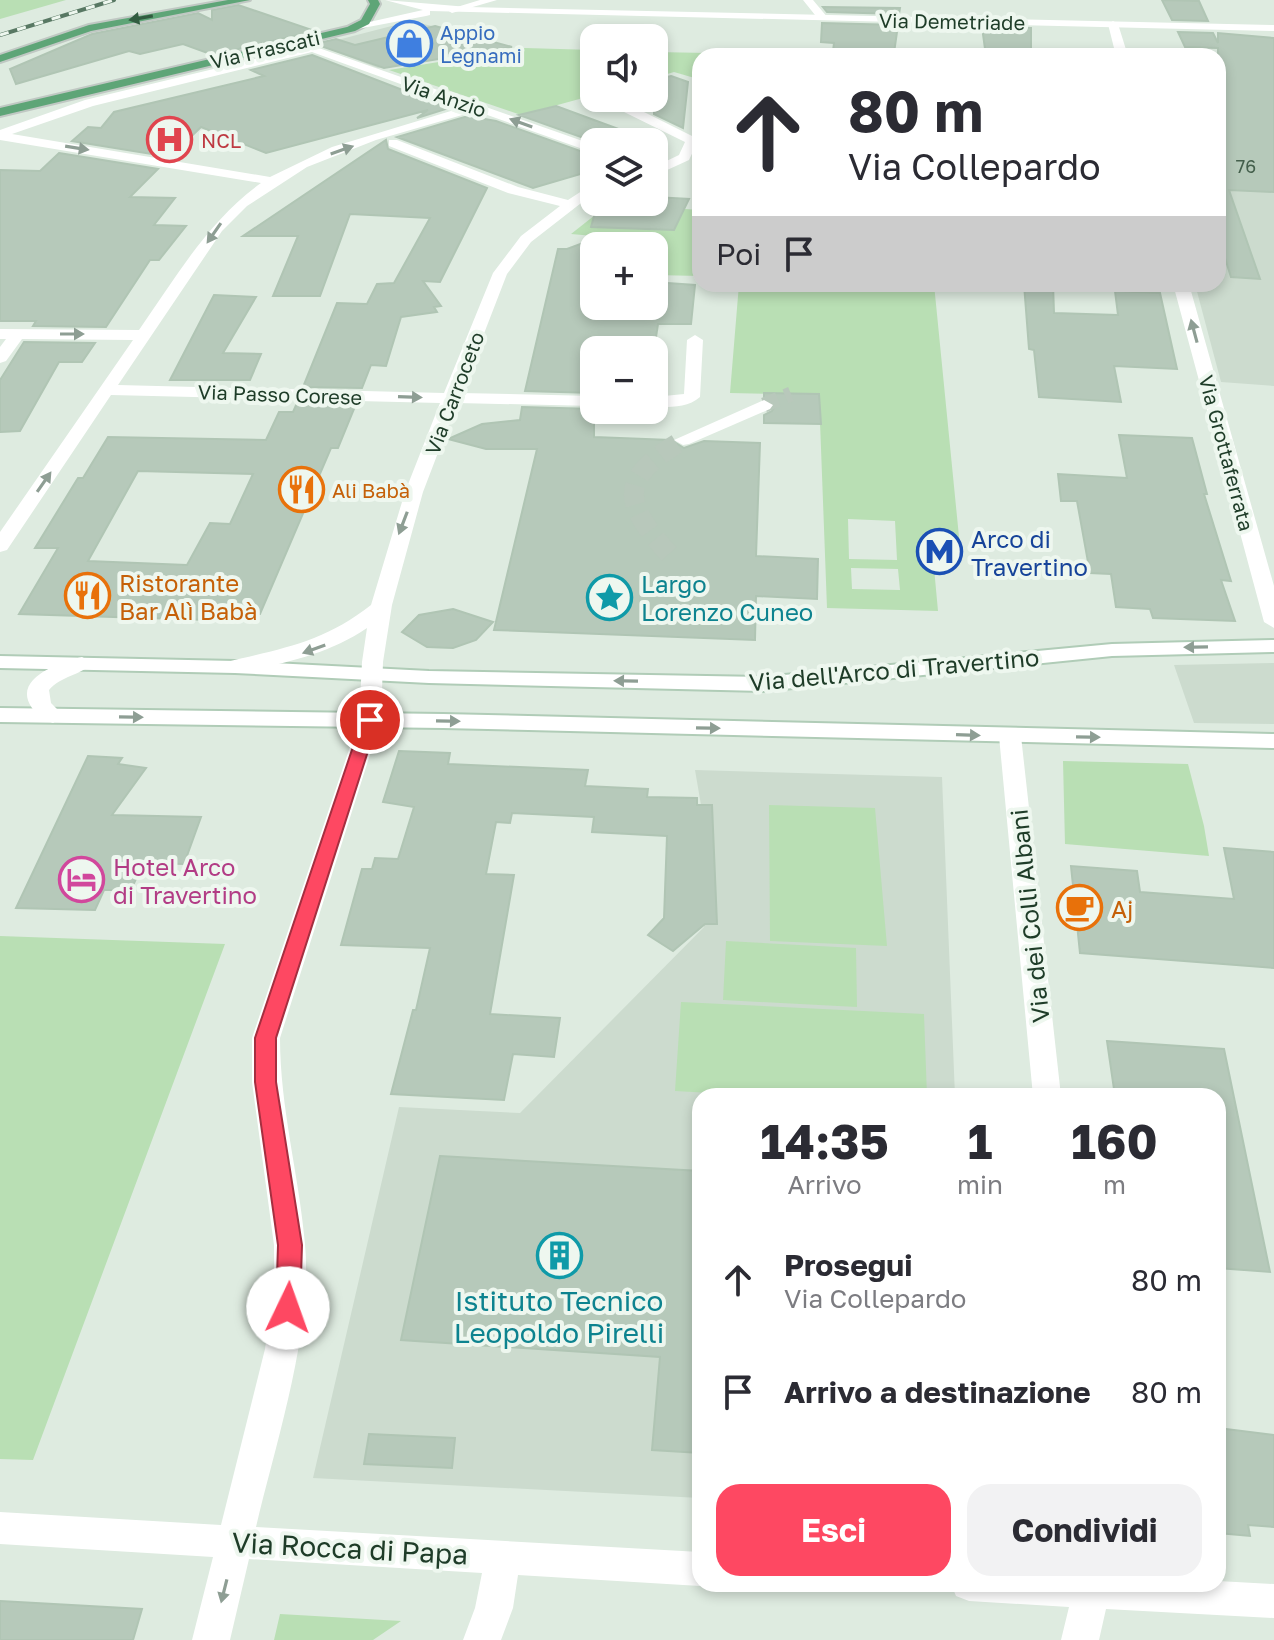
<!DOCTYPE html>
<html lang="it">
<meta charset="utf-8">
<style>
body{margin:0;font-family:"Golos Text",sans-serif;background:#f2f2f3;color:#2b2b33;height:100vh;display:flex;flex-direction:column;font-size:30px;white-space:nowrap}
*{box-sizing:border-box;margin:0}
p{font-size:26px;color:#7c7c81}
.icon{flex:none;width:44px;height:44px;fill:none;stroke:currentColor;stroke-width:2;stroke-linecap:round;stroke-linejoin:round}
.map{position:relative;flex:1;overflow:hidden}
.side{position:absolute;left:692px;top:1088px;width:534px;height:504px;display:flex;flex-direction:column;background:#fff;border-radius:24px;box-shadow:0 4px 12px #0003}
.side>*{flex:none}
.banner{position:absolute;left:692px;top:48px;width:534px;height:244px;border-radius:24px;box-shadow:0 4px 12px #0003;background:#fff;color:#2b2b33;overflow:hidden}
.controls{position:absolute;left:580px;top:24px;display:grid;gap:16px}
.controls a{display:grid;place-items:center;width:88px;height:88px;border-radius:16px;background:#fff;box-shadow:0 4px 12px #0003;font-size:40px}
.pin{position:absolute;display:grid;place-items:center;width:68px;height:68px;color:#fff;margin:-34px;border:4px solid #fff;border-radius:50%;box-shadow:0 2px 8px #0007}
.me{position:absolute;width:88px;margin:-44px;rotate:3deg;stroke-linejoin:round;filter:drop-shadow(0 0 6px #0008)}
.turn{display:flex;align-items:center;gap:28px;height:168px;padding:0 24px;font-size:36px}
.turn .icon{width:104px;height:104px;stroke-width:2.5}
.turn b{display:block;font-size:56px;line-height:68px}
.then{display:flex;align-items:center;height:76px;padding:0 24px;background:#0003;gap:16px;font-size:30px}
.eta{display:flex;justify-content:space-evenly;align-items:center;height:136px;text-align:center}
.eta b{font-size:48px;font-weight:700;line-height:56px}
.primary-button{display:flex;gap:16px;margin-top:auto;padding:16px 24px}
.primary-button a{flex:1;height:92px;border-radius:24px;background:#fe4862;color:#fff;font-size:32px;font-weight:700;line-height:92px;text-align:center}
.primary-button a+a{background:#f2f2f3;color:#2b2b33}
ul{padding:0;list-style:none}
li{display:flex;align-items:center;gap:24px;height:112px;padding:0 24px}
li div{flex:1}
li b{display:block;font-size:30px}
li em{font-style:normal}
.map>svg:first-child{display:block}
.built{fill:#ccdbce}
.green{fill:#b9dfb4;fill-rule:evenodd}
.building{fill:#b6c9ba;stroke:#b0c5b4;stroke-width:2;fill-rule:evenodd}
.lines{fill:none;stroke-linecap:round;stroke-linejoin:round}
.pedestrian-tunnel-far1{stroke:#b8c8bb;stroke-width:15;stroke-dasharray:15 8;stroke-linecap:butt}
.pedestrian-tunnel{stroke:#b8c8bb;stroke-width:20;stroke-dasharray:20 10;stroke-linecap:butt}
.secondary-casing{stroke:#b0ccb7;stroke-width:4}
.primary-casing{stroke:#c0c8c3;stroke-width:4}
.pedestrian{fill:#fff;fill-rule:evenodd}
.minor{fill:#fff;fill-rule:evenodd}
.tertiary{fill:#fff;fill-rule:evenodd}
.secondary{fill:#fff;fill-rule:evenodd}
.primary{fill:#5ea577;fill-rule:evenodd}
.rail-casing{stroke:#587863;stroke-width:4}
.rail{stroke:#eef7ef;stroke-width:3;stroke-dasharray:9;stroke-linecap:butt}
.oneway{fill:#315c40}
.oneway2{fill:#8e9e94}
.route{fill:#fe4862;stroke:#a52f40;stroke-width:2}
.labels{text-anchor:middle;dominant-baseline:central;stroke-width:8;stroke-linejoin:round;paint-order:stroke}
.far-number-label{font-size:18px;fill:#445f4c}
.far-street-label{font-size:20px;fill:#1e3c28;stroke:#eef7ef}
.far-shop-label{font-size:20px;fill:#366cbe;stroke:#eef7ef;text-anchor:start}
.far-health-label{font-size:20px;fill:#be3a42;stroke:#eef7ef;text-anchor:start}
.far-food-label{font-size:20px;fill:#c56008;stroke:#eef7ef;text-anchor:start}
.transit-label{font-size:24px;fill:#164399;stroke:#eef7ef;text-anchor:start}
.food-label{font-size:24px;fill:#c56008;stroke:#eef7ef;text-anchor:start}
.culture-label{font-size:24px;fill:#0d838f;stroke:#eef7ef;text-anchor:start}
.street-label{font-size:24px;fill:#1e3c28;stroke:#eef7ef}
.hotel-label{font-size:24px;fill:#b23c85;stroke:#eef7ef;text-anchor:start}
.near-culture-label{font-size:28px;fill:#0d838f;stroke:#eef7ef}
.near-street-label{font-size:28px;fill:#1e3c28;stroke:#eef7ef}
</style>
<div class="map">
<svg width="1274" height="1640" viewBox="0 0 1274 1640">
<rect width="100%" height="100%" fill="#deebe0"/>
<!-- built -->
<path class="built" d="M411,21L491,40L504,47L378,68L318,45Z
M1274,148V386L1221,382L1195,284H1218V149Z
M1274,663V724L1194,723L1174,665Z
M695,770L942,777L955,1096H700V1498L313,1478L399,1107L520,1113L704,927L701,805Z"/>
<!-- green -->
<path class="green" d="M0,0H66L0,19Z
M525,48L594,50V95L521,115L389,70Z
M654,52L811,55V56H700V96L698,79L674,72L654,78Z
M609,204L700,210V276L654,275V246H640L639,240L571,234Z
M739,284H934L961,557H933L938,611L827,608L819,395L730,393ZM848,519L895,521L897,560L849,559ZM851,568L898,569L900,590L852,589Z
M1063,761L1188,764L1204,826L1209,856L1065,844Z
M769,805L875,808L887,946L770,941Z
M0,936L225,944L33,1460L0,1459Z
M726,941L856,948L857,1007L723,1000Z
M681,1002L924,1014L927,1096H764L675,1091Z
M280,1614L401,1621L373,1640H274Z"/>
<!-- building -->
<path class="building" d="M1162,0L1199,1L1208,21L1172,20Z
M238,5L315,31L213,55L183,44L140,54L129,51L16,84L10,69L92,34L198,13L212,20V10Z
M823,7L900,8L899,14L827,12Z
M822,23L898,25L894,53L833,51L834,43L821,42Z
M435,26L512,47L384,68L315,44L336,39L355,45Z
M982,27L1031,28V56H986Z
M1178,32L1213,33L1218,43V33L1274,38V192L1229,190L1260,279L1231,277L1218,236V48L1185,47Z
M312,55L449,108L417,118L428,110L266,153L201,127L170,157L72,141L88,127L101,128L114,112L264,76L251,70Z
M671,76L688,82L683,128L654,114V80Z
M556,106L646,139L645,142H595L519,115Z
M468,116L496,121L594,156V170L533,188L397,137Z
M386,140L388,149L487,188L440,282L423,281L441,306L434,307L437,312L401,317L386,366L371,365L362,388L303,387L337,303L367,304L377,284L394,283L430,218L350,214L320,296H273L298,236H243Z
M59,153L158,169L130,197L175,198L154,225L186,226L159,260H150L106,327L33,326L36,321H0V170L40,171Z
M654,197L689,199L674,230L591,227L598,202H612L632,210L637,202H654Z
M594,239L596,310L654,311V282L695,285L691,324H658L654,350H594V393L525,391L558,249H567Z
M1024,284H1053L1054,313L1118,315L1115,291L1160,293L1177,369L1114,366L1121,402L1039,397L1034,350L1029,349Z
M214,295L256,297L223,353L261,354L250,380H170Z
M24,342L95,343L82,362H59L20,431L0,432V380Z
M764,393L819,394L821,424L764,423V415L772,411L776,404L764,397Z
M297,403L356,404L338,448H331L260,614L236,613L234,618L211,617L209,620L19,614L58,548H35L78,478H83L108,437L266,440L279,412H293ZM138,471L253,474L230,524L210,523L187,565L88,561Z
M522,407L594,409V437L671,440L684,448L704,441L760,443L756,556L818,559L817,599L756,596L755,640L494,630L537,449H486L448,439L482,424L520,420Z
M1119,435L1192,438L1207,494H1204L1231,581L1221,580L1235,621L1153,618L1150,609L1116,607L1111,574L1090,573L1077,501H1061L1058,474L1127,478Z
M453,609L493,622L476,640L453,648L427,647L402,632L419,615Z
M399,751L450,753L448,764L588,770L585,786L648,789L647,797L697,798V805H712L717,924H705L673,951L648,935L664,918L667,836L592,832L594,817L512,813L510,823L496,822L486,874L514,875L490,1014L560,1018L554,1057L513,1054L504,1100L391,1094L413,1010H416L430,948L341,945L362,869H372L375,858L398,859L414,807L383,802Z
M88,756L122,758L118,764L146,768L112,815L201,817L184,864L143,863L131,890H104L95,910L16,908Z
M1224,848L1274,852V968L1080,953L1071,866L1137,871L1140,892L1234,899Z
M1107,1041L1224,1049L1270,1272L1218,1268V1096H1115Z
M440,1156L700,1171V1453L652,1450L660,1357L401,1340Z
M1218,1428L1274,1435V1527L1248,1525L1250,1536L1218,1533Z
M369,1434L455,1438L452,1468L364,1464Z
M0,1601L142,1609L133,1640H0Z"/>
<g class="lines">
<!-- pedestrian-tunnel-far1 -->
<path class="pedestrian-tunnel-far1" d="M764,405L791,394"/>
<!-- pedestrian-tunnel -->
<path class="pedestrian-tunnel" d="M669,554C621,501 619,478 683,440"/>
<defs>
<path id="secondary" d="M1274,640V652L1112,656L763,691L429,683L235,673L0,668V656L235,661L429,671L763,677L1112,644Z
M0,708L443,714L1274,734V748L443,728L0,722Z"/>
<path id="primary" d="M228,0H250L91,31L0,62V55L89,25Z
M368,0H378L380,4L369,24L355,31L0,116V108L347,27L361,20L370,4Z"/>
</defs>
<!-- secondary casing -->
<use href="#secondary" class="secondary-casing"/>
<!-- primary casing -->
<use href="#primary" class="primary-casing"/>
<!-- pedestrian -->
<path class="pedestrian" d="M764,400L773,405L770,409L689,444L683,445L674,440Z"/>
<!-- minor -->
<path class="minor" d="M480,0H497L452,13L447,10Z
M803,0H813L828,18L827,20H819Z
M1113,21L1118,24L1128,56H1116L1108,24Z
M299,41L594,145V153L476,111L376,140L307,167L247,206L222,231L118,385L444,393L493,273L521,236L560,206L508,193L389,146V140H397L518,187L568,200L594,183V193L531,242L507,274L461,393L594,396V406L457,403L423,492L392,605L383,662L381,720L280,1038C280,1108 299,1175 305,1244C313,1331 276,1442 256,1527L700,1552V1584H705L700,1586L518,1575L513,1608L501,1640H463L475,1608L482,1573L249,1559L230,1640H192L213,1557L0,1544V1512L221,1525L265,1349L274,1287V1245L252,1082V1038L359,720L362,662L367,628C327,655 282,664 235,673L224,667L227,662C284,648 324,642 371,605L405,492L440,403L111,395L7,550L0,552V532L133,340L22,339L6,361L0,363V347L6,339H0V329L139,330C176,277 208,221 261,183L0,140V130L85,100L301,48L293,44ZM312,52L464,107L332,147L270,177L12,134L93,106Z
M622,105H630L696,138L698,141L689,160L654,176V167L679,155L685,142L622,111Z
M1173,284H1189L1274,586V628L1264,622Z
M695,335L703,340L700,397C688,408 670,407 654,407V397L684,394L687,340Z
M82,657L93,663C81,675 61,676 49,690L51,703L64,716L53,723C44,720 37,716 32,708C11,678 61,662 82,657Z
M1010,729L1018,731L1021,736L1061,1096H1033L999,736L1002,731Z
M1218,1581L1274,1584V1618L1106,1609L1099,1640H1061L1069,1607L969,1601L956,1596L951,1584H1218Z"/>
<!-- tertiary -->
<path class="tertiary" d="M385,0L468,7L1274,25V31L430,11V15L426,16L347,31V27L423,10Z"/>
<!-- secondary -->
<use href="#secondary" class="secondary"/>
<!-- primary -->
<use href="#primary" class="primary"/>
<defs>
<path id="rail" d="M0,35L114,0"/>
</defs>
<!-- rail casing -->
<use href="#rail" class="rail-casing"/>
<!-- rail -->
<use href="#rail" class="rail"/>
</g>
<!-- one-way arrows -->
<defs><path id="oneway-solid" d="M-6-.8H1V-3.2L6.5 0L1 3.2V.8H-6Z" transform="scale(2)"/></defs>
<use class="oneway" href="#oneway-solid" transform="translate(141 18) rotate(170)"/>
<g class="oneway2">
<use href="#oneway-solid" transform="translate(521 123) rotate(-160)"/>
<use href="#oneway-solid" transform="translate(77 148) rotate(9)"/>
<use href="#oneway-solid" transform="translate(342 150) rotate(-19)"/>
<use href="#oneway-solid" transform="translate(214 233) rotate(125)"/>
<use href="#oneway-solid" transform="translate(1194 331) rotate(-105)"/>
<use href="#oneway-solid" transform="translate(72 334)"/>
<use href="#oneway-solid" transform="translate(410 397) rotate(2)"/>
<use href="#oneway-solid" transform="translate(44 482) rotate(-55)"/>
<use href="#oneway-solid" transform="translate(403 523) rotate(111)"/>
<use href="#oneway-solid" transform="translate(1196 647) rotate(179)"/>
<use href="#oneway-solid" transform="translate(314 649) rotate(160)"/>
<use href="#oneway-solid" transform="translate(626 681) rotate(-179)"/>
<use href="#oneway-solid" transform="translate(131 717) rotate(1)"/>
<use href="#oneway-solid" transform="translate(448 721) rotate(1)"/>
<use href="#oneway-solid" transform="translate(708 728) rotate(1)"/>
<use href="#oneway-solid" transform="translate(968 735) rotate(2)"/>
<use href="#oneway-solid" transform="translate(1088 737) rotate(1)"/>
<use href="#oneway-solid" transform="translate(224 1591) rotate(104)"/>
</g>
<!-- route -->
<path class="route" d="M370,715L378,720L276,1038V1082L302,1245L300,1308L296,1315L288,1317L279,1315L276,1308L278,1245L255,1082V1038L362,720Z"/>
<!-- icons -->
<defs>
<symbol id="shop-ring" viewBox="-11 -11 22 22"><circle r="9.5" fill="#eef7ef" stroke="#3f7fe0" stroke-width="1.5"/><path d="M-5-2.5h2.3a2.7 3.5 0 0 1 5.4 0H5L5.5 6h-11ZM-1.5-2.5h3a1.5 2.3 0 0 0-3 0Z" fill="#3f7fe0"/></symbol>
<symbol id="hospital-ring" viewBox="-11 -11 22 22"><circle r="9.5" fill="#eef7ef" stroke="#e0444e" stroke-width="1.5"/><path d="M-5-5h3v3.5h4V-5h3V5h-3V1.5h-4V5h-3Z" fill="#e0444e"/></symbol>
<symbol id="restaurant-ring" viewBox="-11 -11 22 22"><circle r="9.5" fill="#eef7ef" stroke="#e8710a" stroke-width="1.5"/><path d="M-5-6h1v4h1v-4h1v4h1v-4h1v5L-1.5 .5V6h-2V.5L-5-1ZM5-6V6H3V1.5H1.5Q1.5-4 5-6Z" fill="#e8710a"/></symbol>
<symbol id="metro-ring" viewBox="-11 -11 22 22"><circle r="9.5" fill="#eef7ef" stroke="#1a4fb4" stroke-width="1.5"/><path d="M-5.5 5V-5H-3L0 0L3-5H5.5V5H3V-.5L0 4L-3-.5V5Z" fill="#1a4fb4"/></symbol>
<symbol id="sight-ring" viewBox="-11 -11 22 22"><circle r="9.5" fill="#eef7ef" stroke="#0f9aa8" stroke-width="1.5"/><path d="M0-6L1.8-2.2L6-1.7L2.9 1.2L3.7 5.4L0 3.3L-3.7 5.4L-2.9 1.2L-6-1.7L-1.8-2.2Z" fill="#0f9aa8"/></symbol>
<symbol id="hotel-ring" viewBox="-11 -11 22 22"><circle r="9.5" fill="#eef7ef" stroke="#d1479c" stroke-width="1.5"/><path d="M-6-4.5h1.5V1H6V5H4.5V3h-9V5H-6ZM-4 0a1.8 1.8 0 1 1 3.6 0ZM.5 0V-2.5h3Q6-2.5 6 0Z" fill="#d1479c"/></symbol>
<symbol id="cafe-ring" viewBox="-11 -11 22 22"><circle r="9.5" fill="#eef7ef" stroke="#e8710a" stroke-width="1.5"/><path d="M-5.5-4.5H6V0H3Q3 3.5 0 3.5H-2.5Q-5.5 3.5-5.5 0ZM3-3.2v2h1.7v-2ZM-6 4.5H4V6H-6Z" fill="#e8710a"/></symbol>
<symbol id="building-ring" viewBox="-11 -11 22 22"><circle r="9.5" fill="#eef7ef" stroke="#0f9aa8" stroke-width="1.5"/><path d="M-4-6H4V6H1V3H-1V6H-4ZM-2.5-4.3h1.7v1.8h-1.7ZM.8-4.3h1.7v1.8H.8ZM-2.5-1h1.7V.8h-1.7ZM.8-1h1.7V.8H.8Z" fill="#0f9aa8"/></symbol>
</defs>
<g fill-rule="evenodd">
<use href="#shop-ring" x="384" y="18" width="51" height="51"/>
<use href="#hospital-ring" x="144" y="114" width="51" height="51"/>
<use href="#restaurant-ring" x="276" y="464" width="51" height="51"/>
<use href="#metro-ring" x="914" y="526" width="51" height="51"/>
<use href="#restaurant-ring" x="62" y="570" width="51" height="51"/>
<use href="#sight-ring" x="584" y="572" width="51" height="51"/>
<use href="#hotel-ring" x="56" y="854" width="51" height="51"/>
<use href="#cafe-ring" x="1054" y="882" width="51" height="51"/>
<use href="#building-ring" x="534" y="1230" width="51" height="51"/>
</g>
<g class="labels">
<!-- far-number labels -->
<g class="far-number-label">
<text x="1246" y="166">76</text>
</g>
<!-- far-street labels -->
<g class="far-street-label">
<text transform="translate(952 21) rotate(1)">Via Demetriade</text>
<text transform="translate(265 49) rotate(-13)">Via Frascati</text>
<text transform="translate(444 96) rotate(19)">Via Anzio</text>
<text transform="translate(454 393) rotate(-69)">Via Carroceto</text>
<text transform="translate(280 394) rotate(2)">Via Passo Corese</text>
<text transform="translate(1227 453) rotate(75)">Via Grottaferrata</text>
</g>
<!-- far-shop labels -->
<g class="far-shop-label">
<text x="440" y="32">Appio<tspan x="440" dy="23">Legnami</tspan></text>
</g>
<!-- far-health labels -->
<g class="far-health-label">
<text x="201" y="140">NCL</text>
</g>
<!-- far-food labels -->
<g class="far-food-label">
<text x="332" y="490">Ali Babà</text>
</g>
<!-- transit labels -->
<g class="transit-label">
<text x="971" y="538">Arco di<tspan x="971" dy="28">Travertino</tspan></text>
</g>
<!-- food labels -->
<g class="food-label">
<text x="119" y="582">Ristorante<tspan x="119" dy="28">Bar Alì Babà</tspan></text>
<text x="1111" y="908">Aj</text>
</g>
<!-- culture labels -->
<g class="culture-label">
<text x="641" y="583">Largo<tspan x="641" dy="28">Lorenzo Cuneo</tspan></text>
</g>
<!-- street labels -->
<g class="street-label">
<text transform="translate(894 669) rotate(-5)">Via dell'Arco di Travertino</text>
<text transform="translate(1029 916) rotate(-96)">Via dei Colli Albani</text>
</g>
<!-- hotel labels -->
<g class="hotel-label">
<text x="113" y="866">Hotel Arco<tspan x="113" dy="28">di Travertino</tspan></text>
</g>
<!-- near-culture labels -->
<g class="near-culture-label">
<text x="559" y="1300">Istituto Tecnico<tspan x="559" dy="32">Leopoldo Pirelli</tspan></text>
</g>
<!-- near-street labels -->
<g class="near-street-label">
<text transform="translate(350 1548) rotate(3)">Via Rocca di Papa</text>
</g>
</g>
</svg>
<div class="controls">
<a><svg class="icon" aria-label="sound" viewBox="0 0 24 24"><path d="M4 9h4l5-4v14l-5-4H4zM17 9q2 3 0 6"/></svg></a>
<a><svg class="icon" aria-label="layers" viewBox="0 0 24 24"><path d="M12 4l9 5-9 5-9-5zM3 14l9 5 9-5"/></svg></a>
<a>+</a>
<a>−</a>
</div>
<div class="pin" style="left:370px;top:720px;background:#d93025"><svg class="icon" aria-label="arrive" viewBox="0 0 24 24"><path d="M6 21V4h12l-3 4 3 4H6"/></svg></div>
<svg class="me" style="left:288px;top:1308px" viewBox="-20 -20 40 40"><circle r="19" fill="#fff"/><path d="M0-13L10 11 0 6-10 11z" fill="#fe4862"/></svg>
<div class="banner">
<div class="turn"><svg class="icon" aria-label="ahead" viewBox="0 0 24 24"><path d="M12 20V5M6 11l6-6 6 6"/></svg><div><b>80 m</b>Via Collepardo</div></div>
<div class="then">Poi<svg class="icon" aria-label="arrive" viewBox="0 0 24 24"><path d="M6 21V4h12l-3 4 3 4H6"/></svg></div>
</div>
<section class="side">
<div class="eta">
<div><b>14:35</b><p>Arrivo</p></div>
<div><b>1</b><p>min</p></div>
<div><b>160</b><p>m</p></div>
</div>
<ul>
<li><svg class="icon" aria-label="ahead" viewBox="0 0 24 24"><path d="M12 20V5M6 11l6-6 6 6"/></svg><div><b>Prosegui</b><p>Via Collepardo</p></div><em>80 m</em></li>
<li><svg class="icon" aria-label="arrive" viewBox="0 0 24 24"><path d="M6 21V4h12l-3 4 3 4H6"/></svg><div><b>Arrivo a destinazione</b></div><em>80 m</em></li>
</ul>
<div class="primary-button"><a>Esci</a><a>Condividi</a></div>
</section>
</div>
